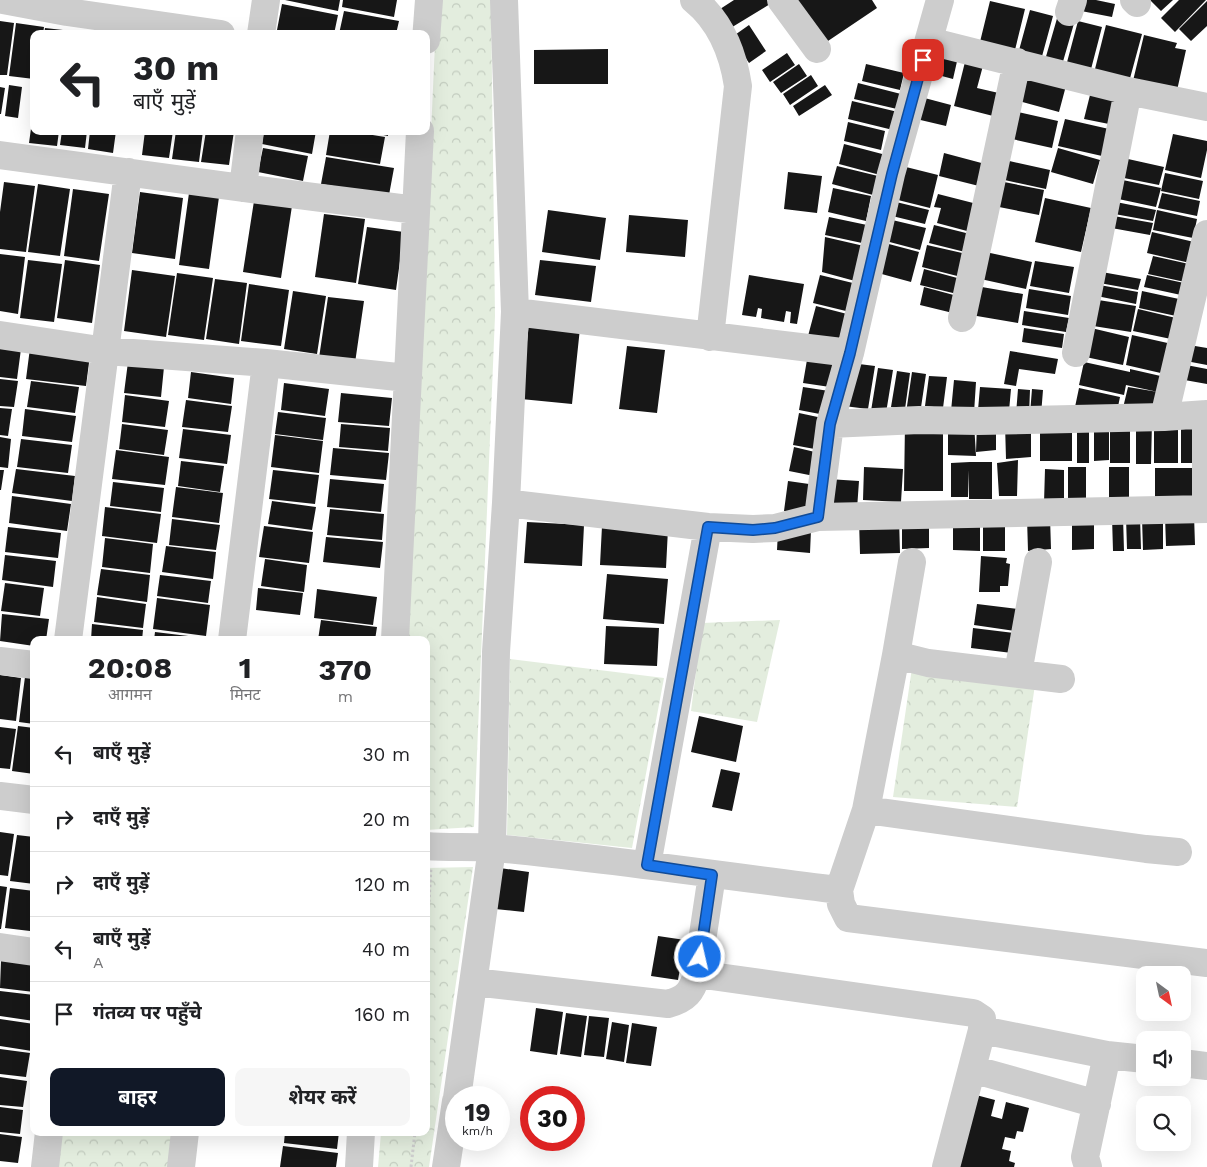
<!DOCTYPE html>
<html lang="hi">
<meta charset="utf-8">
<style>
body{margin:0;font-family:"Work Sans","Noto Sans Devanagari",sans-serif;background:#f6f6f6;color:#202124;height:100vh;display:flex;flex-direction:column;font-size:19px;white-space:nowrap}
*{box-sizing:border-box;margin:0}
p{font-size:16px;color:#757577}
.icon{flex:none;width:28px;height:28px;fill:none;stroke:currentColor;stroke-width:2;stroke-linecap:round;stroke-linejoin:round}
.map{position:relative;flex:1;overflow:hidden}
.details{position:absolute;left:30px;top:636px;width:400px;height:500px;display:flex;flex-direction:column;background:#fff;border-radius:10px;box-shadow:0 5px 20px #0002}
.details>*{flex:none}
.top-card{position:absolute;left:30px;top:30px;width:400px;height:105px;border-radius:10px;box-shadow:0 5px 20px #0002;background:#fff;color:#202124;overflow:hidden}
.needle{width:32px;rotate:147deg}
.fabs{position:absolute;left:1136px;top:966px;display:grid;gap:10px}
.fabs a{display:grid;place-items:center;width:55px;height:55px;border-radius:10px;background:#fff;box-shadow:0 5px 20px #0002;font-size:25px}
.speed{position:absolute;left:445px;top:1086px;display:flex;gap:10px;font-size:25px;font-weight:700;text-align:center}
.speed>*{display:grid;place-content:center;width:65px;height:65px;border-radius:50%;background:#fff;box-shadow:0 5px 20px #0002;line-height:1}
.speed small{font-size:12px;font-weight:400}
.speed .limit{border:8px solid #d22;background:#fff;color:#111}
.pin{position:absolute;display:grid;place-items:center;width:42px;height:42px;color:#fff;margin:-21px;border-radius:10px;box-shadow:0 2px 8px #0006}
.me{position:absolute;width:55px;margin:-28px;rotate:9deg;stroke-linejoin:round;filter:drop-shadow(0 0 4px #0008)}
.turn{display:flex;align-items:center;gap:18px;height:105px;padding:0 20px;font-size:22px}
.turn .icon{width:65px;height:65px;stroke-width:2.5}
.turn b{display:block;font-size:35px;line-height:42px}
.eta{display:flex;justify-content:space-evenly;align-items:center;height:85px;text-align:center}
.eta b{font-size:30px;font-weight:700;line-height:35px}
.action{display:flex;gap:10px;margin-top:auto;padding:10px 20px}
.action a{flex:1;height:58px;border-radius:10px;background:#111827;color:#fff;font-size:20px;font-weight:700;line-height:58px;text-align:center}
.action a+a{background:#f6f6f6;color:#202124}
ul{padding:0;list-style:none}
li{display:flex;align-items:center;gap:15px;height:65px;padding:0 20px;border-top:1px solid #e0e0e0}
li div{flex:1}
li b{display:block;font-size:19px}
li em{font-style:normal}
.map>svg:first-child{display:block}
.forest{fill:url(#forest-crowns)}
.building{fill:#171717}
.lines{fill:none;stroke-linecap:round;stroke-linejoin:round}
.path{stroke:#cdcdcd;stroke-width:3;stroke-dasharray:2.5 2.5;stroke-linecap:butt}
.minor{stroke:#cdcdcd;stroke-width:28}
.route-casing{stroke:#114b97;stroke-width:12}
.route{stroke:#1a73e8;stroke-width:9}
</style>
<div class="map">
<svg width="1207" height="1167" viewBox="0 0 1207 1167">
<defs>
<pattern id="forest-crowns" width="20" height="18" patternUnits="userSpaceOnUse" patternTransform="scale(1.25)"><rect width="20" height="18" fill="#e3edde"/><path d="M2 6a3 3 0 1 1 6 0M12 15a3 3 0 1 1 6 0" fill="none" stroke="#c3ccbf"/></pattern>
</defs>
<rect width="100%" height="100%" fill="#fff"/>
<!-- forest -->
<path class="forest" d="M437,0H491L495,316L474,827L426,830V640H408Z
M780,620L757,722L691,711L702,623Z
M510,659L664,678L632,848L507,835Z
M912,668L1036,678L1017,807L893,797Z
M473,867L429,1167H378L381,1133L426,1132V868Z
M61,1133H177L173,1167H57Z"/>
<!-- building -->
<path class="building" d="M285,0H340L338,11Z
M343,0H397L394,17L342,7Z
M734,0H768L770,4L729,29L717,11Z
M796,0H872L877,8L825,43Z
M1078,0H1096L1115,4L1112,17L1076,10Z
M1150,0H1173L1161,11Z
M1179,0H1206L1175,32L1161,18Z
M990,1L1025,9L1014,54L979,46Z
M1207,1V26L1191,41L1179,29Z
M282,4L338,15L334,34H296L277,30Z
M1030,10L1053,16L1041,60L1018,54Z
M344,11L399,21L396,34H339Z
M1058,15L1075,20L1062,65L1045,60Z
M0,21L14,23L7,75H0Z
M1078,21L1102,27L1090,73L1066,66Z
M16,23L44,27L43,34H34V79L9,76Z
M749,25L766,51L749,63L732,37Z
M1106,25L1142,34L1129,82L1094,73Z
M45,28L72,31V34H44Z
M1144,35L1177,43L1175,48L1186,50L1176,95L1132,85Z
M608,49V84H534V50Z
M928,50L958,57L953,79L923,71Z
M787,53L795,65L770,82L762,70Z
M966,58L984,62L977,88L1003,94L997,117L954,106Z
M799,64L807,76L781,93L773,82Z
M866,64L904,73L900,90L862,81Z
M1023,71L1067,82L1059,112L1015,100Z
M811,75L818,86L790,105L783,94Z
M858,83L901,94L897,109L854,99Z
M9,85L22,87L18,118L5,116Z
M825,85L832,95L799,116L793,106Z
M0,87L5,88L1,114H0Z
M1092,87L1117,93L1109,124L1084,119Z
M917,96L951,105L946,126L912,118Z
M852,101L898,112L893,130L848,119Z
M1018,112L1058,121L1052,148L1012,139Z
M33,114L34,131H59L57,146L29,143Z
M1065,119L1109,129L1102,156L1058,146Z
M848,122L885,131L881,150L844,141Z
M62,131H87L85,148L60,145Z
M90,131H116L113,153L88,149Z
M145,131H173L169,158L142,155Z
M176,131H203L199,162L172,159Z
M206,131H234L229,165L201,162Z
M264,131H316L312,154L262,144Z
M330,131H348L385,137L380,164L326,155Z
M365,131H388V136Z
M1173,134L1207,141V150L1201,178L1165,170Z
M844,144L886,155L880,175L839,164Z
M263,148L308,156L303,181L258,172Z
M1058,148L1100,160L1093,184L1051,172Z
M944,153L989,165L983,187L939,176Z
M326,157L394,168L389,195L321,184Z
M1119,157L1164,167L1159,185L1114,176Z
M1005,160L1050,170L1046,189L1000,179Z
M898,165L938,175L930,208L890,198Z
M837,166L878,176L873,195L832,184Z
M788,172L822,176L817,213L784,209Z
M1165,173L1203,181L1199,199L1161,191Z
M1113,178L1161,188L1156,207L1109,197Z
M999,181L1044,190L1039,215L994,206Z
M4,182L35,186L26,252L0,249V212Z
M38,184L70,189L60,256L28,252Z
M833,188L871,196L866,221L828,212Z
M73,189L109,194L99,261L64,256Z
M140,192L183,198L175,259L132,253Z
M189,193L219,197L209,269L179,265Z
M1162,193L1200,201L1197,216L1158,208Z
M938,194L981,205L967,231L937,223L941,208L934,207Z
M1045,198L1091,208L1081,252L1035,242Z
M254,201L292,206L281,278L243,272Z
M892,201L929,210L925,224L888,215Z
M1111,201L1156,210L1153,221L1109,213Z
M548,210L606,218L600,260L542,252Z
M1157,210L1197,219L1193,238L1153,230Z
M324,214L365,219L356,283L315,277Z
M629,215L688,220L685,257L626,252Z
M1108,215L1153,223L1150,235L1106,227Z
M829,217L867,225L862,243L825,235Z
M888,219L926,228L920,250L882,240Z
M934,225L974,235L969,253L929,243Z
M367,227L404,232L396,290L358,284Z
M1152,232L1194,242L1190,263L1147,253Z
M825,237L864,246L855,281L822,272Z
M885,243L919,252L911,282L878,273Z
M927,245L971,255L965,278L922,267Z
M981,251L1032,262L1026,289L976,278Z
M0,254L25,257L18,314L0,311Z
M1153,256L1189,264L1185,282L1148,274Z
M28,260L62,264L54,322L20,318Z
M65,260L100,265L92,323L57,318Z
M540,260L596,266L591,302L535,295Z
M1035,261L1074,267L1069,293L1030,286Z
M924,269L961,279L957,294L920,285Z
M132,270L175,276L166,337L124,331Z
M1096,271L1141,279L1138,290L1094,282Z
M177,273L213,278L204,340L168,335Z
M749,275L804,284L797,324L790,323L791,312L786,311L784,322L761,318L762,309L758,308L756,317L742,315Z
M820,275L857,284L850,312L813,303Z
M1147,275L1184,283L1181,295L1144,287Z
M215,279L247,283L239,344L206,339Z
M249,284L289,290L281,346L241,341Z
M1094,284L1138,292L1136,304L1092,295Z
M976,286L1023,294L1018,323L971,315Z
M924,287L961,297L957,314L920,305Z
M1029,289L1071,296L1068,315L1026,308Z
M293,291L326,296L317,354L284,349Z
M1142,291L1179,299L1176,316L1139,308Z
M328,297L364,301L355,363L319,358Z
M1092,299L1136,306L1131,332L1087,325Z
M816,306L851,315L843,345L808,336Z
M1138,309L1176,318L1171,339L1133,331Z
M1024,311L1069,318L1066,332L1022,325Z
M529,323L580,328L572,404L521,399Z
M1087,327L1129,337L1123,365L1081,356Z
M1024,328L1064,334L1062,348L1022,342Z
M1132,335L1172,344L1165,374L1126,365Z
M1189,345L1207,348V365L1186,361Z
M0,346L21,349L17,379L0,377Z
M627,346L665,350L657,413L619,409Z
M30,348L90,355L86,386L26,379Z
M1010,351L1058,359L1055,374L1019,369L1016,386L1004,384Z
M808,354L835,359L830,387L803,383Z
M128,362L164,367L161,397L124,393Z
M1084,362L1130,372V369L1165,377L1158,408L1122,412L1128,387L1158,392L1126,385L1124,395L1079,385Z
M851,363L875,366L868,409L844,406Z
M1181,364L1207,369V384L1179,379Z
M878,368L893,370L886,413L871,411Z
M897,371L910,373L905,409L891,407Z
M191,372L234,378L231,404L188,398Z
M912,372L926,374L920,414L906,413Z
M929,376L947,377L943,408L925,406Z
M0,379L18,381L14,407L0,406Z
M954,380L976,382L974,413L951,411Z
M31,381L79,387L75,413L27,407Z
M284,383L329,389L325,416L281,410Z
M803,387L829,391L825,415L799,410Z
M980,387L1011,389L1009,411L978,410Z
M1079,388L1120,397L1116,416L1075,407Z
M1018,389L1030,390L1029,415L1016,414Z
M1032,389L1043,390L1041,415L1030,414Z
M341,393L392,398L389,426L338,422Z
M125,395L169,401L165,427L122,422Z
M186,400L232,406L228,432L182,427Z
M0,408L12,409L8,436L0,435Z
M25,409L76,416L72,442L22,436Z
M278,412L326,418L323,440L275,434Z
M799,413L827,419L820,450L793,445Z
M1040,422H1072V461H1040Z
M1077,422L1089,423V463H1077Z
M1136,422H1152L1151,464H1136Z
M905,423H943V491H904Z
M948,423H974L976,456L948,455Z
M996,423V450L976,452L977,424Z
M1094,423H1109V460L1094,461Z
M1110,423H1130V463H1110Z
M1154,423H1178V463H1154Z
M1181,423H1199V463H1181Z
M122,424L168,430L164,455L119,449Z
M341,424L390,428L388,451L339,447Z
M1005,424H1031V457L1006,459Z
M183,429L231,435L227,464L179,458Z
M275,435L323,441L319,473L271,467Z
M0,437L11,439L8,468L0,467Z
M21,439L72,445L68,473L17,467Z
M794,447L819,453L814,476L789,471Z
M333,448L389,453L386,480L330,475Z
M116,450L169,457L165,485L112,479Z
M1018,460L1017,496H999L997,463Z
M181,461L224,466L220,492L178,486Z
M970,462H992V499H969V470L968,497H951V463Z
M864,467L903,469L901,502L863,500Z
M1068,467H1086V500L1068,501Z
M1109,467H1129V502H1109Z
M1155,468H1201V504H1155Z
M16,469L75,476L72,501L12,493Z
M1045,469L1064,470V503H1044Z
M0,470H4L1,490H0Z
M273,470L319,475L315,504L269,499Z
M330,479L384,484L381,512L327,507Z
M828,479L859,481L857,509L825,506Z
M788,481L816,485L811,514L784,511Z
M113,482L164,488L161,512L110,506Z
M176,487L223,493L219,523L172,517Z
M12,496L71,504L67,531L9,523Z
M272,501L316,507L312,530L268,524Z
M105,507L161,514L157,543L102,536Z
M330,509L384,514L382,540L327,535Z
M1194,515L1195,545L1166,546L1165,516Z
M1123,516L1124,551H1113L1112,517Z
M1050,517L1051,549L1028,551L1027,518Z
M1126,517H1140L1141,549H1127Z
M1163,517V549L1143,550L1142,518Z
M899,518L900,553L860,554L859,520Z
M953,518L980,519V551L953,550Z
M1005,518V551H983V519Z
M172,519L220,525L216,550L169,545Z
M902,519H929V548L902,549Z
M1072,519H1094V549L1072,550Z
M527,522L584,525L582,566L524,563Z
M264,526L313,532L309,563L259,557Z
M602,526L668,529L666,568L600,565Z
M8,527L61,533L58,558L5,552Z
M811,530L810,553L777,550L778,531Z
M326,537L383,542L380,568L323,562Z
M105,538L153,544L150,573L102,567Z
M166,546L216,552L213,579L162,572Z
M5,555L56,561L53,587L2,580Z
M981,556L1007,558L1006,563L1010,564L1008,586H1000V592H979Z
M265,559L307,565L304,592L261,586Z
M101,569L150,575L147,602L97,595Z
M607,574L668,579L664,624L603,619Z
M160,575L211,581L208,603L157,596Z
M5,583L44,588L40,616L1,611Z
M258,588L303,593L300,615L256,610Z
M317,589L377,597L373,625L314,618Z
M97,597L146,604L143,628L94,622Z
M157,598L210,605L206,636L153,629Z
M977,604L1018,609L1015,631L974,625Z
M2,614L49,619L46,640H34V646L0,641Z
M321,620L377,627L375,640H318Z
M92,624L143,630L142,640H91Z
M606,626L659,628L657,666L604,664Z
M973,628L1014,633L1012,653L971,648Z
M155,632L205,638L204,640H154Z
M0,675L21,678L16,721L0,719Z
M25,677L34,678V724L19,722Z
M699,716L743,726L736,762L691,752Z
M18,726L34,728V774L12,771Z
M0,727L16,729L10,769L0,768Z
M721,769L740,773L732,811L712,807Z
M0,832L14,834L8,876L0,875Z
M17,835L34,837V884L10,881Z
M500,868L529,872L524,912L495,909Z
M0,886L7,887L1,929H0Z
M10,888L34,891L30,931L5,928Z
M658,936L685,940L678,980L651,976Z
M1,960L34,964V992L0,988Z
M0,991L34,995V1021L0,1016Z
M536,1008L563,1012L557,1055L530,1051Z
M566,1013L587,1016L581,1057L560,1054Z
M589,1016L609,1018L604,1057L584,1055Z
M0,1019L34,1024L32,1051L0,1046Z
M612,1022L629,1025L624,1062L606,1059Z
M632,1023L657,1027L651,1066L626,1063Z
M0,1049L30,1053L26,1077L0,1074Z
M0,1077L27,1081L23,1107L0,1105Z
M976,1095L995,1100L991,1116L1002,1119L1006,1102L1029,1108L1023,1132L1017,1131L1015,1139L1005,1137L1002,1149L1011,1151L1009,1161L1015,1163L1014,1167H958Z
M0,1107L23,1110L20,1134L0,1132Z
M285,1132H339L337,1149L284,1143Z
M0,1134L22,1137L18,1163L0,1161Z
M283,1146L338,1153L336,1167H280Z"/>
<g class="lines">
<!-- path -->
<path class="path" d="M426,952L431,868
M411,1167L415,1132"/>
<!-- minor -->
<path class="minor" d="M3,0L67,12L221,34
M694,0C721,22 733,53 738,86L710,337
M781,0L817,49
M1134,0L1137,3
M1069,12L1073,0
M261,34L266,0
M426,40L429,0
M929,41L1128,91L1207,107
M0,155L243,188L416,210
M243,188L250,131
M515,312L850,353
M962,318L1017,62
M0,335L106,351L266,363L407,378
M1076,353L1128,91
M1164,417L1207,234
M830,424L919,420L978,421L1164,417L1207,414
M506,503L708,527L753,529L775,528L818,517L1207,509
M1206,509V414
M818,517L830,424L850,353L891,174L940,0
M912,562L896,655L866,810L839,890L841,904L848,918L1207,963
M68,640L128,172
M232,640L266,363
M395,640L420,131
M896,655L928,663L1061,679
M0,661L34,665
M1018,673L1038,562
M0,796L34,800
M866,810L1146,849L1178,852
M426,846C449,848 472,846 495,848C610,859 724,876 839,890
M647,865L708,527
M0,947L34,952
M697,974L973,1013L982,1019V1030L946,1167
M474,982L668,1004C686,999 692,992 697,974L712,875
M982,1030L1107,1055
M1182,1063L1207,1066
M972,1069L1097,1104
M457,1098L492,848L496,652L506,503L515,312L504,0
M45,1167L49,1132
M181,1167L185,1132
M359,1167L361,1132
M446,1167L456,1101
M1088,1167L1085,1157L1107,1055L1145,1059"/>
</g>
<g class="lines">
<defs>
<path id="route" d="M700,957L712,875L647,865L708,527L753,530L775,528L818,517L830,424L850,353L892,174L923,60"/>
</defs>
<!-- route casing -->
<use href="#route" class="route-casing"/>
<!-- route -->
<use href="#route" class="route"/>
</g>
</svg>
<div class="fabs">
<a><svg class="needle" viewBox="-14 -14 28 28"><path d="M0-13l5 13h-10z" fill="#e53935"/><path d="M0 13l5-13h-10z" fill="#757577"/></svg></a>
<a><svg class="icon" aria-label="sound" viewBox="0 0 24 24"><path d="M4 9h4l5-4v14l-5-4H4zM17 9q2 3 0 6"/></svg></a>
<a><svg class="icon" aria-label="search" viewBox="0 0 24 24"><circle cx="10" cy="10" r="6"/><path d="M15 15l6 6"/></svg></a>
</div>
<div class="speed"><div>19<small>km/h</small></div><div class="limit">30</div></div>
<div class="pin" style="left:923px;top:60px;background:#d93025"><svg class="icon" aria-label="arrive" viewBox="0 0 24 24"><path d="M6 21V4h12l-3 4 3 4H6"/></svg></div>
<svg class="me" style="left:700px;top:957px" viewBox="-20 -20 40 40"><circle r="17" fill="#1a73e8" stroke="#fff" stroke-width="3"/><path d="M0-11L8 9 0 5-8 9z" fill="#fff"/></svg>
<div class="top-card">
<div class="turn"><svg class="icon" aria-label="left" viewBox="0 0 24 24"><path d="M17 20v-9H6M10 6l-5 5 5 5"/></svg><div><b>30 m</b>बाएँ मुड़ें</div></div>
</div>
<section class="details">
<div class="eta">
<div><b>20:08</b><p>आगमन</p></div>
<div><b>1</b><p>मिनट</p></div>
<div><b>370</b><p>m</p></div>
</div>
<ul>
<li><svg class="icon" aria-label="left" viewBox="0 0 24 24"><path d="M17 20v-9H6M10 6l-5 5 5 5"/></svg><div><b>बाएँ मुड़ें</b></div><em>30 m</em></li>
<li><svg class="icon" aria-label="right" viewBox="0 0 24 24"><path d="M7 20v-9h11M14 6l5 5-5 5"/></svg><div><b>दाएँ मुड़ें</b></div><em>20 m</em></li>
<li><svg class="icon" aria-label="right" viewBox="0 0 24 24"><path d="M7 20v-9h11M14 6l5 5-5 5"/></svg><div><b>दाएँ मुड़ें</b></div><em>120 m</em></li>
<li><svg class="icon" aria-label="left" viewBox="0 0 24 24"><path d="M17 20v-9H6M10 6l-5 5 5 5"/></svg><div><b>बाएँ मुड़ें</b><p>A</p></div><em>40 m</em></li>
<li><svg class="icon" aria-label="arrive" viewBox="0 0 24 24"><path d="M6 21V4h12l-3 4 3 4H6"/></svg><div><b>गंतव्य पर पहुँचे</b></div><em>160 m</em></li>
</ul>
<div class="action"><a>बाहर</a><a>शेयर करें</a></div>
</section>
</div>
